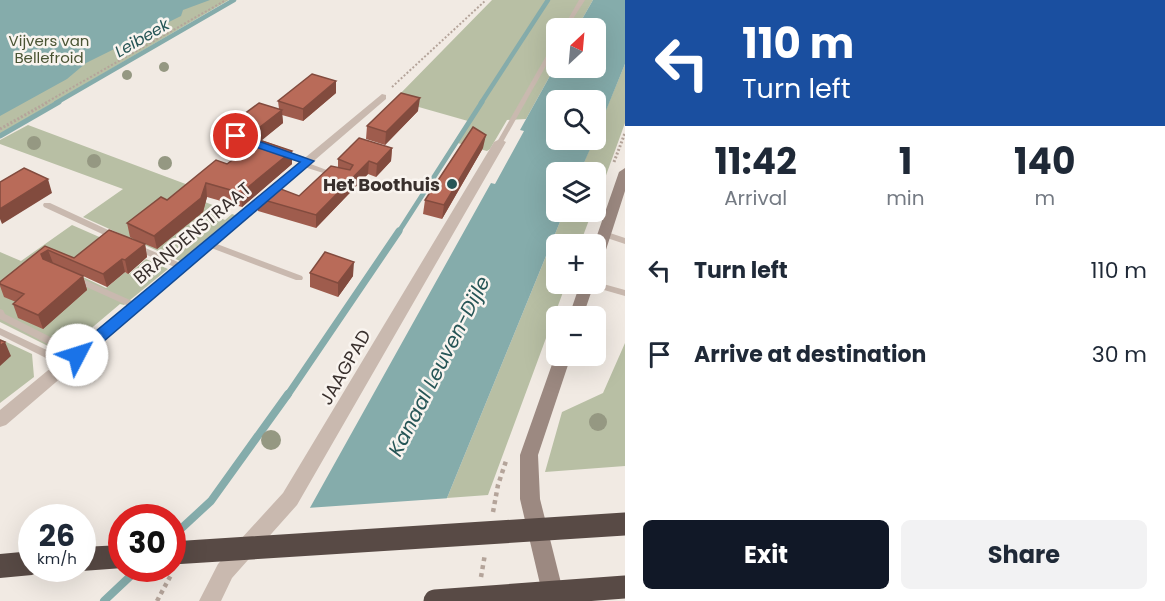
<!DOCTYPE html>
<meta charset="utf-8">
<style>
body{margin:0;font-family:Poppins,sans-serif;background:#f2f2f3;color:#1f2937;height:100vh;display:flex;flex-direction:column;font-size:22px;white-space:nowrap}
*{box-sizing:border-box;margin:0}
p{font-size:20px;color:#747a83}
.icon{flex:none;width:33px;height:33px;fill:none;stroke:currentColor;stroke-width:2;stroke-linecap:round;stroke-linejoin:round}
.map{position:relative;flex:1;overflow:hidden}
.sheet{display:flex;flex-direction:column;background:#fff;width:540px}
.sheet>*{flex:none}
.hud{background:#1a4fa0;color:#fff;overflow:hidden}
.needle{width:39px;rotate:26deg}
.controls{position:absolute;left:546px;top:18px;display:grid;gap:12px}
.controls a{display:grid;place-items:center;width:60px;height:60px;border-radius:9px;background:#fff;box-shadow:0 6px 24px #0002;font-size:30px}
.speed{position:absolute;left:18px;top:504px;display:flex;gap:12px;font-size:30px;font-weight:700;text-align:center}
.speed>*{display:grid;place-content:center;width:78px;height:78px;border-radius:50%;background:#fff;box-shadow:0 6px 24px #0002;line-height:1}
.speed small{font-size:15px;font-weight:400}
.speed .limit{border:9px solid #d22;background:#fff;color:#111}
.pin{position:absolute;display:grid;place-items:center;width:51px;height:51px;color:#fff;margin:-26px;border:3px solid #fff;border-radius:50%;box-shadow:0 2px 6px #0007}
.me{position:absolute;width:66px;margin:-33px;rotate:50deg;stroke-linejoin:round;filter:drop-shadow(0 0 4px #0008)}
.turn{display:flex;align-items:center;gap:21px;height:126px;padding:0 18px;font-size:27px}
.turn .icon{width:78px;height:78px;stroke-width:2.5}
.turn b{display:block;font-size:42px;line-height:51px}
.eta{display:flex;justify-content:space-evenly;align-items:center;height:102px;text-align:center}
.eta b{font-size:36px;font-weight:700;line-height:42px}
.cta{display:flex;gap:12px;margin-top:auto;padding:12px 18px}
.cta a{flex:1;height:69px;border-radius:9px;background:#111827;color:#fff;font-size:24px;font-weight:700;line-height:69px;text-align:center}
.cta a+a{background:#f2f2f3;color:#1f2937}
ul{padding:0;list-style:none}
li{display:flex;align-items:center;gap:18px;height:84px;padding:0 18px}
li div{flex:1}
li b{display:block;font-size:22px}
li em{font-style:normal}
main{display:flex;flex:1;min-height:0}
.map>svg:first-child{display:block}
.green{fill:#b8bfa4}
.water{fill:#85acab}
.pier{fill:#f1eae3}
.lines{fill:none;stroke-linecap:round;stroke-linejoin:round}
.stream-far3{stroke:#85acab;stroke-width:4.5}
.stream-far2{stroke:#85acab;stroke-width:5}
.stream-far1{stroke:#85acab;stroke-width:7}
.stream{stroke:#85acab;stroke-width:8}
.path-far3{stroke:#b4a49a;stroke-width:2;stroke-dasharray:2 2;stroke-linecap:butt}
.path-far2{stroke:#b4a49a;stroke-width:3;stroke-dasharray:2 2;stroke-linecap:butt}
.path-far1{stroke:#b4a49a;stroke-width:4;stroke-dasharray:3 3;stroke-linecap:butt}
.path{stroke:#b4a49a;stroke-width:4.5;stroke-dasharray:4 4;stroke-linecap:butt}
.lane{fill:#c9b9af;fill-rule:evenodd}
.street{fill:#c9b9af;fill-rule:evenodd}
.secondary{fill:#9c8981;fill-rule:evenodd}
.highway{fill:#584a45;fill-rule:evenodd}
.highway-bridge{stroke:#584a45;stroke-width:23}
.tree{fill:#959882}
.wall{fill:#9f5c4d}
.shaded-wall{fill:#824b3e}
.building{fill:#b96b59;stroke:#824b3e;stroke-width:1.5}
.route{fill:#1a73e8;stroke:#114b97;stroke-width:1.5}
.poi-dot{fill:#265556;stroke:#f9f4ef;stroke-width:2}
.labels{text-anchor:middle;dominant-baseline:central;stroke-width:5;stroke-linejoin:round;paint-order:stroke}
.far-park-label{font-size:15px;fill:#4a5433;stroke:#f9f4ef}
.far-water-label{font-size:16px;font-style:italic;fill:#265556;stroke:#f9f4ef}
.poi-label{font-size:18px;font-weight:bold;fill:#39302d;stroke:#f9f4ef;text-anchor:end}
.street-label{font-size:18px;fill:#39302d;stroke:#f9f4ef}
.water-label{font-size:20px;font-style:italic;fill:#265556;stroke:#f9f4ef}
</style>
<main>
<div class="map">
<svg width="625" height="601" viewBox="0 0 625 601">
<rect width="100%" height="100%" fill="#f1eae3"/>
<!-- green -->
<path class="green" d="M0,0H229L0,134Z
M492,0H593L577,28H556V65L526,119L507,120L490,149L487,151L454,142L468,121L394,100Z
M625,64V123L596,203V172H580Z
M28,125L199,189L200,200L215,206L209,213L225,220L232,214L235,215L180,261L83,217L123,189L0,144V140Z
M564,212H592L580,244H556V284H566L488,495L447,498Z
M72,225L113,243L93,269L83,277L106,288L125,272L129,274L146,259L168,269L124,305L120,304L62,353L0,322V252L21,261Z
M0,339L32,354L34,377L0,403Z
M625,343V466L545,472L562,412L603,393Z"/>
<!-- water -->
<path class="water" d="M0,0H210L183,10L181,16L86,63L67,79L0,116Z
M593,0H625V64L596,135V100H556V140H594L580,172H556V212H564L447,498L410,601H258L491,183L495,184L524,131L520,130L556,65V68H596V28H577Z"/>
<!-- pier -->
<path class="pier" d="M451,498L413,601H255L307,508Z"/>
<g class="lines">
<!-- stream-far3 -->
<path class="stream-far3" d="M56,103L234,0
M481,103L548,0"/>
<!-- stream-far2 -->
<path class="stream-far2" d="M0,136L59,102
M398,233L482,102"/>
<!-- stream-far1 -->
<path class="stream-far1" d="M287,396L399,231"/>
<!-- stream -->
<path class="stream" d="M172,537L211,501L288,394
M104,601L139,568"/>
<!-- path-far3 -->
<path class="path-far3" d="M392,87L486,0
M45,103L226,0"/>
<!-- path-far2 -->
<path class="path-far2" d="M0,129L48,102
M614,162L625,133"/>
<!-- path-far1 -->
<path class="path-far1" d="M549,344L556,322"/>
<!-- path -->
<path class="path" d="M493,512L498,485L507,458
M481,577L485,554
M157,601L171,575"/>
<!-- lane -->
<path class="lane" d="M579,0H585L567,28H563Z
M556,42V48L503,142L502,143H498L497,142L553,44Z
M236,135L267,146L269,147L265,149L234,138V136Z
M278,150H284L311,159L312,161L308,163L340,175L336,177L301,166L300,164L304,162L278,154Z
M44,203H50L119,235L120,237L119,239H113L44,207L43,205Z
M604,231L625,238V244L601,236L600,234L601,232Z
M209,241L302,276L303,278L302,280H296L206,246L205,244L206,242Z
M136,244L185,265L186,267L182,270L179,269L133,249L132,247L133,245Z
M76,276L139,304L141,306L136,309L133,308L73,281L72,279Z
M596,282L625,290V296L590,286L589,284H596Z
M0,309L3,310L5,314L80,352L82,355L80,358H74L0,319Z
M0,328L70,361L72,364L70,367H64L0,335Z"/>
<!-- street -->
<path class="street" d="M382,94L386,95V99L6,425L0,427V410Z
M500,139L506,142L297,505L232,578L221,601H199L218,564L283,493L494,142Z"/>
<!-- secondary -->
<path class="secondary" d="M625,168V191L603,259L596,263L594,244L619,172Z
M580,284H594L583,316H569Z
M556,353V356H571L538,455L540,499L565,599L564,601H544L520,499V455Z"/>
<!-- highway -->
<path class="highway" d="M122,545L123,568L82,571L76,568H82V547Z
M32,551V568H42L41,571L32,575L0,578V554Z"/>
<!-- highway-bridge -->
<path class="highway-bridge" d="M172,553L625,524
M435,601L625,587"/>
</g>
<!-- trees -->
<g class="tree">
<circle cx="164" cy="67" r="5"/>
<circle cx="127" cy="75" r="5"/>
<circle cx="34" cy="143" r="7"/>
<circle cx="94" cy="161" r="7"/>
<circle cx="165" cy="163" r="7"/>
<circle cx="598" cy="422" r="9"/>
<circle cx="271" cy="440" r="10"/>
</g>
<!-- wall -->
<path class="wall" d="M336,93L303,121L282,115L283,123L261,140L292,151V164L242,207L207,197L203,212L157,249L145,244L147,257L128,274L125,272L107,287L83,276L87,290L43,329L18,318L13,304L16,302L4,297L0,286V282L45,246L74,258L139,242L130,237L127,223L227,164L258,140L237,133L236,120L279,109L278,101Z
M418,111L385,145L366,139L367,126Z
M392,148L391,161L376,177L368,174L316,228L258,211L257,198L299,196L338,168V159Z
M483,148L442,219L423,214L425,200Z
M310,273L353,276L338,297L310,287Z"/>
<!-- shaded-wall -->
<path class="shaded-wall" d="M336,81V93L303,121V109Z
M420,98L418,111L385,145L386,132Z
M282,110L283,123L261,141L260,127Z
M486,135L483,148L442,219L444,205Z
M392,148L391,161L376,177L377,164Z
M292,151V164L242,207L241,193Z
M369,161L368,174L316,228V215Z
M48,179L52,193L2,224L0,219V209Z
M206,183L207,197L203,212L157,249L154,236Z
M145,244L147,257L128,274L125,260Z
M48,250L53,263L46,267L41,254Z
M122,259L125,272L107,287L103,274Z
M354,262L353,276L338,297V283Z
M83,276L87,290L43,329L38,315Z
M5,342L11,356L0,366V346Z"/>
<!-- building -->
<path class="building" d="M312,74L336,81L303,109L278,101Z
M401,93L420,98L386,132L367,126Z
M259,103L282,110L260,127L236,120Z
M473,127L486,135L444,205L425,200Z
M359,138L392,148L377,164L369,161L316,215L257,198L273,186L299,196L331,166L350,170L353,165L338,159Z
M259,140L292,151L241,193L206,183L201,198L154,236L127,223L161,197L167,200L216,160L227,164Z
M24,168L48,179L0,209V182Z
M109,230L145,244L125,260L122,259L103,274L48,250L41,254L43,259L83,276L38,315L13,304L24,294L0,284V282L45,246L74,258Z
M325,252L354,262L338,283L310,273Z
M0,340L5,342L0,346Z"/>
<!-- route -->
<path class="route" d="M236,133L314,161L83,359H72L70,355L72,351L300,162L232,139L231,136Z"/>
<!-- markers -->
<circle class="poi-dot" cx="452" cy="184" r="6"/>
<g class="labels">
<!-- far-park labels -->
<g class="far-park-label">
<text x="49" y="40">Vijvers van<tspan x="49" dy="17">Bellefroid</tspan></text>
</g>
<!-- far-water labels -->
<g class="far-water-label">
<text transform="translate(142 38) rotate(-30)">Leibeek</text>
</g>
<!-- poi labels -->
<g class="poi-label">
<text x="440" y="184">Het Boothuis</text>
</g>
<!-- street labels -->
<g class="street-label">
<text transform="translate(192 233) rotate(-40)">BRANDENSTRAAT</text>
<text transform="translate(345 367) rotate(-60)">JAAGPAD</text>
</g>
<!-- water labels -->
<g class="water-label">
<text transform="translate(439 366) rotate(-63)">Kanaal Leuven-Dijle</text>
</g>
</g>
</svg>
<div class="controls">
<a><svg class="needle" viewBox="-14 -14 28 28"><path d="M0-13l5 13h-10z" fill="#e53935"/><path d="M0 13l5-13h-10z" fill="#747a83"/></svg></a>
<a><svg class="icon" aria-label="search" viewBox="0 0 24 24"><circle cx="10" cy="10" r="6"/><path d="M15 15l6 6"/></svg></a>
<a><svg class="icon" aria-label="layers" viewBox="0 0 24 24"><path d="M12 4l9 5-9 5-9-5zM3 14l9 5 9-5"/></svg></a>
<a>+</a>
<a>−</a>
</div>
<div class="speed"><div>26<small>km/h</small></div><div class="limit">30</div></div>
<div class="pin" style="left:236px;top:136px;background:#d93025"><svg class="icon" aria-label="arrive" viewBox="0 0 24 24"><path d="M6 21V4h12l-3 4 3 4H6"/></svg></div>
<svg class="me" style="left:77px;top:355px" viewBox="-20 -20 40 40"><circle r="19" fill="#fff"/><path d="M0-13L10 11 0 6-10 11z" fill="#1a73e8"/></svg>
</div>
<section class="sheet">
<div class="hud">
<div class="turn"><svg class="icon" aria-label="left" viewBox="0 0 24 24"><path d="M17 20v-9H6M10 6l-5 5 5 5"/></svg><div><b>110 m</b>Turn left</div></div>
</div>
<div class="eta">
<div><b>11:42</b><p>Arrival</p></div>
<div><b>1</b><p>min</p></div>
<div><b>140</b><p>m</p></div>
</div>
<ul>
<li><svg class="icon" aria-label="left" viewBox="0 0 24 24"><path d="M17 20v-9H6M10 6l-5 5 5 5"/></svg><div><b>Turn left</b></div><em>110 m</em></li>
<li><svg class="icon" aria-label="arrive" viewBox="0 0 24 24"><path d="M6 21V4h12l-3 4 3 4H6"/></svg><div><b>Arrive at destination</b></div><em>30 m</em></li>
</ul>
<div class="cta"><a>Exit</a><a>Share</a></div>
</section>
</main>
